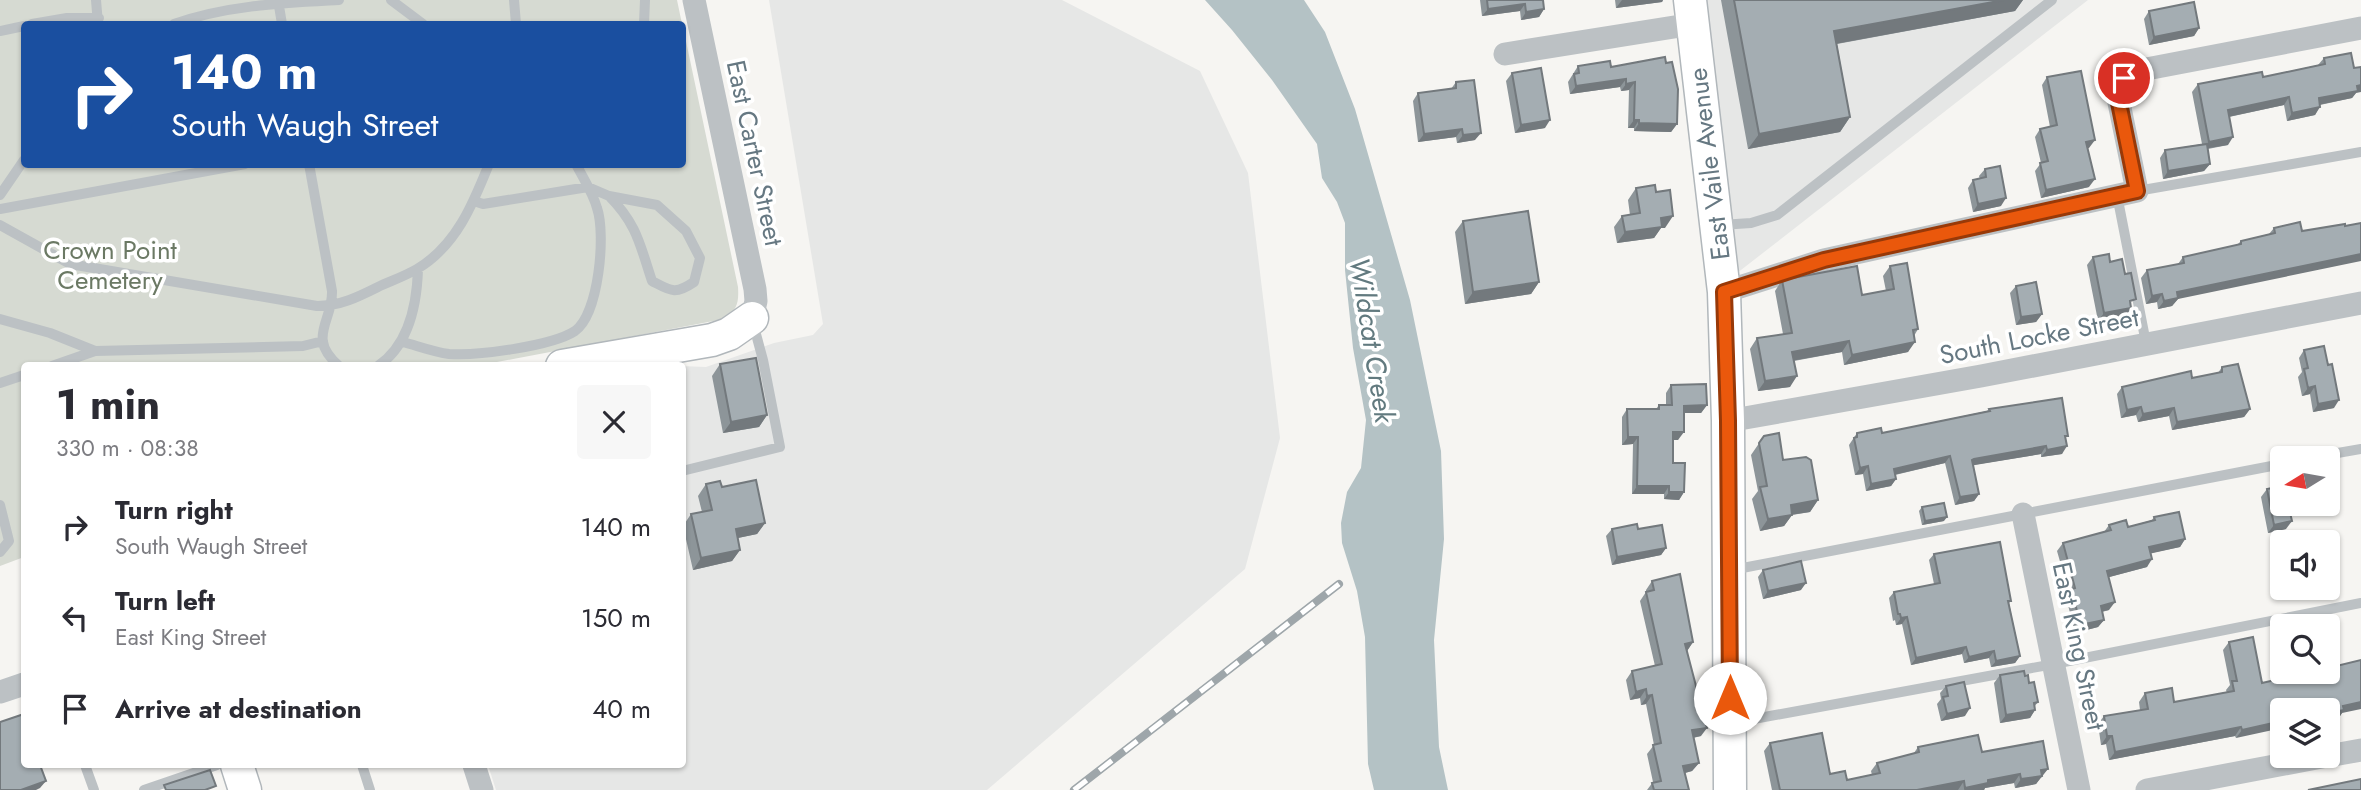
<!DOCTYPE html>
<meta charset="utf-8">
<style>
body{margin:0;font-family:Jost,sans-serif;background:#f7f7f7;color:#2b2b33;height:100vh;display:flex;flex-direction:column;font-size:26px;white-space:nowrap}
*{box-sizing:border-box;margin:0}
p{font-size:23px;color:#7c7c81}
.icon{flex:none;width:38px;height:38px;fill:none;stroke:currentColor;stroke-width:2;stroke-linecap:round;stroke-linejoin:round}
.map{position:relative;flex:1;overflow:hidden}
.side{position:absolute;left:21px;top:362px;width:665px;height:406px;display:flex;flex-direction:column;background:#fff;border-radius:7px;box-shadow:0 2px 5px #0004}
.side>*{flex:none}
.guide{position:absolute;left:21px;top:21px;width:665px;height:147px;border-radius:7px;box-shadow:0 2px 5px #0004;background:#1a4fa0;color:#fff;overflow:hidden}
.needle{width:46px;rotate:259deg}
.fabs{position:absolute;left:2270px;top:446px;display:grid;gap:14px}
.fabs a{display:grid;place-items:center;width:70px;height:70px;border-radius:7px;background:#fff;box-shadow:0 2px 5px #0004;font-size:35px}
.pin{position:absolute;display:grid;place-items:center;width:60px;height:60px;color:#fff;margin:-30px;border:4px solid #fff;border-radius:50%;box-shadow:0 2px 7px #0007}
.me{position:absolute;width:77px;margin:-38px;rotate:0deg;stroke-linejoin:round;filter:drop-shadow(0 0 5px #0008)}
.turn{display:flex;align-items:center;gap:24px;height:147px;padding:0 35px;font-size:32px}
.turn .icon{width:91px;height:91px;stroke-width:2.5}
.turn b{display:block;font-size:49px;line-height:60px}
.round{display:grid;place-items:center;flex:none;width:74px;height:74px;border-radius:7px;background:#f7f7f7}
.head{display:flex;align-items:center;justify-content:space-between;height:119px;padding:0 35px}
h1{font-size:42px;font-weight:700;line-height:52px}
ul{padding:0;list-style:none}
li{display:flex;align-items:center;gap:21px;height:91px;padding:0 35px}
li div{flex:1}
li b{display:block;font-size:26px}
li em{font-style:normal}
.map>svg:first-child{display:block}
.built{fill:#e6e7e6}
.green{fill:#d6dad2}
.water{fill:#b4c2c5}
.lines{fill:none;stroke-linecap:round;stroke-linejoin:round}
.secondary-casing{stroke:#b1b7bb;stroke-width:35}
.lane{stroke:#bcc1c4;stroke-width:10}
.street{stroke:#bcc1c4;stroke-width:23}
.secondary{stroke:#fff;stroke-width:32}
.rail-casing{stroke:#9ea6aa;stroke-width:8}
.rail{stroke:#fff;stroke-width:5;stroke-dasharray:16;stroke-linecap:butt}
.wall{fill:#8d9599}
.shaded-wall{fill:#73797d}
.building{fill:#a4adb2;stroke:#73797d;stroke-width:2}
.route-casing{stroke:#983908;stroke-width:18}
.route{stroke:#ea580c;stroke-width:12}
.labels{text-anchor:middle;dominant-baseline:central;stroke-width:7;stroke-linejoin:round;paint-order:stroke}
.street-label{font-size:26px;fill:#667882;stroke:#fff}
.park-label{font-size:26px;fill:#6b7964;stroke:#fff}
.water-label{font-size:28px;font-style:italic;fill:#627a7f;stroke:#fff}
</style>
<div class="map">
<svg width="2361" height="790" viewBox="0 0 2361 790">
<rect width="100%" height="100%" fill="#f6f5f2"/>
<!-- built -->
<path class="built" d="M769,0H1062L1200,71L1248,173L1280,438L1245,569L987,790H496L488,765H682L681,366L706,367L774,343L813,335L823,324Z
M1690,0H2088L1723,284Z"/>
<!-- green -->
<path class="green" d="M0,0H677L682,24H24V164H682L683,27L738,287C739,303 737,310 724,319L476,366H24V557L0,566Z"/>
<!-- water -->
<path class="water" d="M1205,0H1304L1325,32L1355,109L1410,300L1441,451L1444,539L1434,640L1439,747L1448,790H1374L1368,764L1365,637L1357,591L1342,543L1341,523L1347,492L1361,468L1366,420L1353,348L1345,270V223L1337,202L1322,178L1317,144L1272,80L1232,30Z"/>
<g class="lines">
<defs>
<path id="secondary" d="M1690,0L1724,292L1728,421L1730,790
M562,366L712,340L729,334L752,318
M237,765L245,790"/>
</defs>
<!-- secondary casing -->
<use href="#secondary" class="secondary-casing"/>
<!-- lane -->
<path class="lane" d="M96,0L98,24
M278,0L282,24
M391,0L423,24
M514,0L516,24
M32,24L67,18H99
M174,24C227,5 284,3 339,0
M644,24L645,0
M0,31L24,26
M309,164L332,291C333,322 306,337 339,366
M2137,191L2361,152
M0,195L24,160
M2117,195L2146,343
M609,196L657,205L686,231L700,258L694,282C675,295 671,291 652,281C640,245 637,224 609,196Z
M474,201L483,204L588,187L609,196
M0,209L245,164
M0,225L70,264L317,306C340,306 358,297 378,287C391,281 405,276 417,269C456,246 473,204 489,164
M1721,225L1751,223L1777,215L2052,0
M0,319L50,333L95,351L303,346L323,341
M403,342C418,346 434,352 449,354C478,356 552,346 575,331C599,314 606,234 597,208C593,193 583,178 576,164
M52,366L95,351
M378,366C409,345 417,303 418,269
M0,383L24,375
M2309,458L2361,449
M682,471L780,447L763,360L753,323
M0,505L9,541L0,552
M1732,570L2282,464
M1732,723L2054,664L2361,603
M85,765L94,790
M362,765L370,790
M144,790L217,765"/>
<!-- street -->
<path class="street" d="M694,0L755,289L756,301L752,318
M1505,54L1693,24
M1724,292L1824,260L2137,191L2118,98L2124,78L2136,71L2361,28
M1728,421L1981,376L2361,303
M2023,514L2079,790
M0,692L24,684
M2328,756L2361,750
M474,765L482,790
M2147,790L2327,756"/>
<!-- secondary -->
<use href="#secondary" class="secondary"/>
<defs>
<path id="rail" d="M1074,790L1339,584"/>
</defs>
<!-- rail casing -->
<use href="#rail" class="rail-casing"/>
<!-- rail -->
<use href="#rail" class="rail"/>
</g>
<!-- wall -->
<path class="wall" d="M1480,0H1543L1544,9L1539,17L1521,20L1520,11L1482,16Z
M1615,0H1663L1662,2L1616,8Z
M1721,0H2023L2015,11L1837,44L1850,117L1840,132L1748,149Z
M2149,11L2199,28L2194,36L2149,45L2144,19Z
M1665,57L1677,124L1671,132L1634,131V128H1628L1629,90L1621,91L1620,87L1570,94L1568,82L1578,66L1611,67Z
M2324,58L2356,93L2352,98L2320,105L2315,115L2287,121L2284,105L2229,117L2228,145L2208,149L2210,164L2204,171L2163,179L2160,158L2165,150L2202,144L2192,92L2198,84L2263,77L2318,65Z
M1512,73L1545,128L1515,133L1506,81Z
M2047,77L2089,148H2087L2089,187L2041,198L2035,171L2041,163L2035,137L2040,129L2050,127L2042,85Z
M1456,82L1475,140L1457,143L1456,137L1418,142L1413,101L1418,93L1451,89Z
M1985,169L2001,206L1973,212L1968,188L1973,180L1980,179L1979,176Z
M1636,188L1656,192L1665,228H1661L1654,238L1617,243L1614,227L1622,216L1630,215L1628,200Z
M1463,221L1539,282L1531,294L1465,304L1455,232Z
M2300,222L2178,299L2172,306L2158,309L2157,302L2146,304L2141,278L2147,270L2178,264L2183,257L2237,245L2241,241L2269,234L2274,228Z
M2093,257L2110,262L2131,307L2126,316L2098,321L2087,265Z
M1890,266L1918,329L1914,336L1908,352L1844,365L1842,352L1794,361L1790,387L1758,391L1750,349L1757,338L1783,334L1775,291L1782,280L1862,295L1886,291L1883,276Z
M2016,286L2042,314L2036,322L2016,325L2010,293Z
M2304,350L2334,408L2313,412L2310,394L2302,396L2298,377L2302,372L2299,358Z
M720,364L767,415L759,427L723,433L712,376Z
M2222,367L2250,409L2244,417L2172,430L2169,416L2138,422L2136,415L2121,418L2117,394L2122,387L2192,378L2218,373Z
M1671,385L1707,405L1701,413H1684L1678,440H1673V463L1684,492L1679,500L1664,499V494H1632L1633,444L1622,445V417L1627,409H1656L1659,405H1666V393Z
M1989,409L2066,439L2062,454L2041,457V454L1973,465L1979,494L1974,501L1955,505L1945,463L1895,475L1896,479L1891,486L1866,491L1863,474L1855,475L1849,445L1857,433H1882L1987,411Z
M1764,436L1818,500L1810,512L1792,515L1784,526L1760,531L1752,499L1758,491L1751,455Z
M706,484L765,523L757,534L738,538L740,550L732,561L693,570L683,526L691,514L702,512L698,496Z
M2267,489L2286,529L2268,533L2261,497Z
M1922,507L1944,521L1922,525L1919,511Z
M2154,517L2185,539L2180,547L2151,553L2147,567L2109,577V610L2102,612L2104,620L2098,627L2075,633L2066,597L2069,593L2057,551L2063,543L2104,532L2109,525L2128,527L2152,520Z
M1612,529H1638L1666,548L1661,555L1612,565L1606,536Z
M1934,554L2011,601L2009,603L2020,656L2015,663L1991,667L1989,658L1964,663L1962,654L1911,665L1902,624L1896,625L1895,620L1893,621L1889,598L1894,592L1934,584L1929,560Z
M1763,570L1801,590L1763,599L1758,577Z
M1652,581L1693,642L1687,651L1701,736L1693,738L1699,763L1692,771L1685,773L1689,790H1647L1653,782L1647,754L1654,745L1646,704L1641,705L1640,698L1630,700L1626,680L1632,671L1655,666L1640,601L1646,592V590Z
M2229,642L2262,683L2342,713L2338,719L2328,710H2282L2236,738L2235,736L2109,760L2106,744L2101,745L2098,724L2104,716L2140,710L2139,702L2145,693L2174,702L2227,693L2226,690L2230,685L2223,650Z
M2000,675L2025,676L2038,702L2034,707L2035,710L2030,718L2000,723L1994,683Z
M1946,686L1965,716L1941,721L1937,704L1941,699L1940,693Z
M1770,743L1830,774L1847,780L1872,775L1871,771L1877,763L1914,753L1918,747L1982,752L2042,777L2040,778L2036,784L2015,788L2014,783L1985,788L1984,790H1772L1764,751Z"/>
<!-- shaded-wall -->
<path class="shaded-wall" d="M1622,0H1663L1662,2L1616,8Z
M2004,0H2023L2015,11L1824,46L1834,31Z
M1525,4L1520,11L1482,16L1488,9Z
M1544,9L1539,17L1521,20L1526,12Z
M2199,28L2194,36L2149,45L2154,37Z
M1626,79L1620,87L1570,94L1576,86Z
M1635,82L1629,90L1621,91L1626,84Z
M2361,85V92L2356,93L2352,98L2313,106L2319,98Z
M2289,97L2284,105L2223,118L2228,110Z
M2320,107L2315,115L2287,121L2292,113Z
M1850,117L1840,132L1748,149L1759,134Z
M1550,120L1545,128L1515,133L1521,125Z
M1634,120H1639L1634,128H1628Z
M1639,123L1677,124L1671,132L1634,131Z
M1462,129L1456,137L1418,142L1424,134Z
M1481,133L1475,140L1457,143L1463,135Z
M2233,137L2228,145L2203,149L2209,142Z
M2095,140L2089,148L2081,150L2086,142Z
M2210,164L2204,171L2163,179L2168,171Z
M2095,179L2089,187L2041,198L2046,190Z
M2006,198L2001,206L1973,212L1978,204Z
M1673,216L1665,228H1661L1654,238L1617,243L1625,232L1661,218Z
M2361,254V261L2178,299L2172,306L2158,309L2164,301L2177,292Z
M1539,282L1531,294L1465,304L1473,292Z
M2162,294L2157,302L2146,304L2152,296Z
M2131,308L2126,316L2098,321L2104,313Z
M2042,314L2036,322L2016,325L2021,317Z
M1849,341L1842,352L1785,362L1792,352Z
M1915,342L1908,352L1844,365L1852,355Z
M1797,376L1790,387L1758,391L1765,381Z
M2315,386L2310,394L2302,396L2308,388Z
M2339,400L2334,408L2313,412L2318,404Z
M1707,405L1701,413H1678L1684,406Z
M2141,407L2136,415L2121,418L2127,410Z
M2174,408L2169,416L2138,422L2143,414Z
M2250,409L2244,417L2172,430L2177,422Z
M767,415L759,427L723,433L731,422Z
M1673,432H1684L1678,440H1668Z
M1628,437H1638L1633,444L1622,445Z
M2046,446L2041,454L1969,466L1967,467L1974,459Z
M2067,446L2062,454L2041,457L2047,450Z
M1950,456L1945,463L1889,476L1894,469Z
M1868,466L1863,474L1855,475L1860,468Z
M1896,479L1891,486L1866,491L1871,484Z
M1637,486H1669L1664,494H1632Z
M1669,492H1684L1679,500L1664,499Z
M1979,494L1974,501L1955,505L1960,497Z
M1818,500L1810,512L1783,516L1791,505Z
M1792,515L1784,526L1760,531L1768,519Z
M1947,517L1944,521L1922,525L1925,521Z
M2292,521L2286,529L2268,533L2274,525Z
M765,523L757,534L728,540L736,529Z
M2185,539L2180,547L2144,555L2149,547Z
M1666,548L1661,555L1612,565L1617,557Z
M740,550L732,561L693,570L701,558Z
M2152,559L2147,567L2102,579L2107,571Z
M1806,583L1801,590L1763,599L1768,591Z
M2115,602L2109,610L2095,613L2101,606Z
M1907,617L1902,624L1896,625L1901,618Z
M2104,620L2098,627L2075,633L2080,625Z
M1693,642L1687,651L1685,644Z
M1966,647L1962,654L1911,665L1916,658Z
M1994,651L1989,658L1964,663L1969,657Z
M2020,656L2015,663L1991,667L1996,661Z
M1646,689L1640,698L1630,700L1636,692Z
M1652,695L1646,704L1641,705L1647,696Z
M2361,702V709L2342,713L2338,719L2328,721V713L2343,706Z
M1970,708L1965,716L1941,721L1947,714Z
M2035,710L2030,718L2000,723L2006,715Z
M2282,721V728L2236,738L2242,730Z
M2241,727L2235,736L2109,760L2115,752Z
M1707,728L1701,736L1686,739L1692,730Z
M2107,736H2112L2106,744L2101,745Z
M1699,763L1692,771L1677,775L1683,766Z
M2048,769L2036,784L2015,788L2021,779L2041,770Z
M2020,774L2014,783L1985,788L1984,790H1964L1965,788L1988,780Z
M46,781L40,788L36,790H21Z
M1964,781L1958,790H1917Z"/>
<!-- building -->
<path class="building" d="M1487,0H1543L1544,9L1526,12L1525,4L1488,9Z
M1734,0H2004L1834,31L1850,117L1759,134Z
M2194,2L2199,28L2154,37L2149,11Z
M2351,53L2354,68L2361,67V85L2357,86L2358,91L2319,98L2320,107L2292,113L2289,97L2228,110L2233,137L2209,142L2198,84L2262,72L2263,77L2325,64L2324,58Z
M1665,57L1666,63L1672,62L1678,89L1677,124L1639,123V120H1634L1635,82L1626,84V79L1576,86L1574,74L1579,73L1578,66L1610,61L1611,67Z
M1541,68L1550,120L1521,125L1512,73Z
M2081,71L2095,140L2086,142L2095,179L2046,190L2040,163L2048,161L2040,129L2057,125L2047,77Z
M1474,80L1481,133L1463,135L1462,129L1424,134L1418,93L1456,88V82Z
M2207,144L2210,164L2168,171L2165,150Z
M2000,166L2006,198L1978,204L1973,180L1986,177L1985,169Z
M1655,185L1656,192L1670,190L1673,216L1661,218L1662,227L1625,232L1622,216L1640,213L1636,188Z
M1528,211L1539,282L1473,292L1463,221Z
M2300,222L2302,231L2345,224V226L2361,223V254L2177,292L2178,298L2164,301L2162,294L2152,296L2147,270L2184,263L2183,257L2241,244V241L2275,233L2274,228Z
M2109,254L2110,262L2122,259L2125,274L2131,273L2136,299L2130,301L2131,308L2104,313L2093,257Z
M1907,263L1918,329L1913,330L1915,342L1852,355L1849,341L1792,352L1797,376L1765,381L1757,338L1792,333L1782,280L1857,266L1862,295L1894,289L1890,266Z
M2036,282L2042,314L2021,317L2016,286Z
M2324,346L2328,365L2332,364L2339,400L2318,404L2315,386L2308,388L2304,369L2308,368L2304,350Z
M756,358L767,415L731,422L720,364Z
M2238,364L2250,409L2177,422L2174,408L2143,414L2141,407L2127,410L2122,387L2191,371L2192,378L2222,372V367Z
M1706,384L1707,405L1684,406V432H1673V463H1685L1684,492H1669V486H1637L1638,437H1628L1627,409H1659V405H1672L1671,385Z
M2062,398L2068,436H2065L2067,446L2047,450L2046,446L1974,459L1972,460L1979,494L1960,497L1950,456L1894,469L1896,479L1871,484L1868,466L1860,468L1854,438L1857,437V433L1881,428L1882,433L1990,411L1989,409Z
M1779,433L1783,460L1806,457L1811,460L1818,500L1791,505L1792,515L1768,519L1760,487L1767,486L1759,443L1764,436Z
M756,480L765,523L736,529L740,550L701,558L691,514L712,510L706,484L720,481L722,487Z
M2282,486V504H2288L2292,521L2274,525L2267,489Z
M1944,503L1947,517L1925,521L1922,507Z
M2179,512L2185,539L2149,547L2152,559L2107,571L2115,602L2101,606L2104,620L2080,625L2072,589L2075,588L2063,543L2111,530L2109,525L2126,520L2128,527L2155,520L2154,517Z
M1637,524L1638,529L1662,525L1666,548L1617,557L1612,529Z
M2000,542L2011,601H2008L2020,656L1996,661L1994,651L1969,657L1966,647L1916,658L1907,617L1901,618L1900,614H1898L1894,592L1940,583L1934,554Z
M1801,561L1806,583L1768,591L1763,570Z
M1680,574L1693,642L1685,644L1707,728L1692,730L1699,763L1683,766L1689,790H1654L1652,783L1661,781L1653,745L1661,743L1652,695L1647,696L1646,689L1636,692L1632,671L1662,664L1646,592L1654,590L1652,581Z
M2253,637L2262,683L2310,672H2328V668L2361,660V702L2343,706L2344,710L2328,713V710H2282V721L2242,730L2241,727L2115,752L2112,736H2107L2104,716L2148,709L2145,693L2172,688L2174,702L2234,691L2232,681H2237L2229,642Z
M2024,671L2025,676L2028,675L2029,683L2034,682L2038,702L2034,703L2035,710L2006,715L2000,675Z
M1964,682L1970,708L1947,714L1943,697L1948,696L1946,686Z
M24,714V765H40L46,781L21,790H0V722Z
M1822,733L1830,774L1845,771L1847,780L1880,773L1877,763L1919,752L1918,747L1978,735L1982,752L2043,741L2048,769L2041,770L2042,776L2021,779L2020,774L1988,780V783L1965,788L1964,781L1917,790H1780L1770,743Z
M210,770L216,786L205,790H166L164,785Z
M2361,779V790H2308Z"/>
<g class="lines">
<defs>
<path id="route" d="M1730,698L1728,421L1724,292L1824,260L2137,191L2118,98L2124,78"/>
</defs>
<!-- route casing -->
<use href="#route" class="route-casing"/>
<!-- route -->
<use href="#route" class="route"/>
</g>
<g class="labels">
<!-- street labels -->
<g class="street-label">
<text transform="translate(755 153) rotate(78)">East Carter Street</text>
<text transform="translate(1709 164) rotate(-97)">East Vaile Avenue</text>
<text transform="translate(2039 336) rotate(-11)">South Locke Street</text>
<text transform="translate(2079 646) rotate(78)">East King Street</text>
</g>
<!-- park labels -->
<g class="park-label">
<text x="110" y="250">Crown Point<tspan x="110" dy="30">Cemetery</tspan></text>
</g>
<!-- water labels -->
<g class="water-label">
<text transform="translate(1372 340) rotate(81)">Wildcat Creek</text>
</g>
</g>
</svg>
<div class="fabs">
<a><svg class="needle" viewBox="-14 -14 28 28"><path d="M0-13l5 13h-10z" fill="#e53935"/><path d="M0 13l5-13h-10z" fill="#7c7c81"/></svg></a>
<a><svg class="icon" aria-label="sound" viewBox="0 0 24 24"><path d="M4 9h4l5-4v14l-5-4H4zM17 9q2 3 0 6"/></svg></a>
<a><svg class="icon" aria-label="search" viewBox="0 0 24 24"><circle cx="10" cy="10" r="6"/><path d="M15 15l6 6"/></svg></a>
<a><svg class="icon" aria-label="layers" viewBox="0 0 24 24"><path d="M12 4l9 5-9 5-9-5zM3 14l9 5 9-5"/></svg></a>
</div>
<div class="pin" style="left:2124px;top:78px;background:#d93025"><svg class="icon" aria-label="arrive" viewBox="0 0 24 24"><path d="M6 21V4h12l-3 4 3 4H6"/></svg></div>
<svg class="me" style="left:1730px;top:698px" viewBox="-20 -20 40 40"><circle r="19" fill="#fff"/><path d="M0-13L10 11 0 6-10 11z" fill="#ea580c"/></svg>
<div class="guide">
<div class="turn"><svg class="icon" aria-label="right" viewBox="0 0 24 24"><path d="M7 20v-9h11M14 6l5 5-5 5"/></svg><div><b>140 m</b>South Waugh Street</div></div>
</div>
<section class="side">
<div class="head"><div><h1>1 min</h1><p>330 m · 08:38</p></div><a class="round"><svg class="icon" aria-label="close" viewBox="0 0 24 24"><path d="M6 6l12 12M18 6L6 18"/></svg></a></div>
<ul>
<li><svg class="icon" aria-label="right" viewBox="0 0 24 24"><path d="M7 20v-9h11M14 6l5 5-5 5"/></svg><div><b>Turn right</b><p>South Waugh Street</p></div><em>140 m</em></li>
<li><svg class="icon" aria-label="left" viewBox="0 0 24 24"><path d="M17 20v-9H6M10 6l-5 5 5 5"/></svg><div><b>Turn left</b><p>East King Street</p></div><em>150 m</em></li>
<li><svg class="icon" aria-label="arrive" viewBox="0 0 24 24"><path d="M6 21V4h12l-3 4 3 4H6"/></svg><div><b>Arrive at destination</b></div><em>40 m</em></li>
</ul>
</section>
</div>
